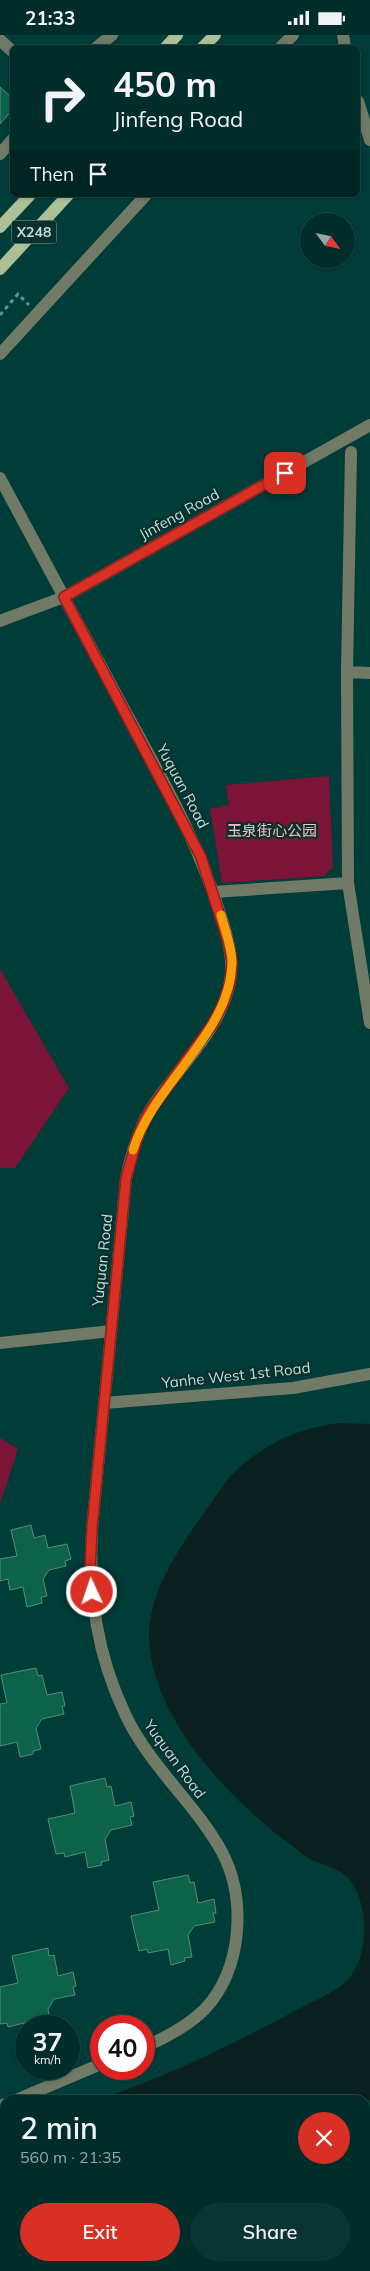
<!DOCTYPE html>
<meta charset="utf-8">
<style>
body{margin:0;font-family:Mulish,"Noto Sans SC",sans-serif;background:#0a3532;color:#f1f3f6;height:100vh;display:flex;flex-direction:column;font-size:19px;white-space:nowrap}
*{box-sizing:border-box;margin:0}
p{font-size:16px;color:#95a8a8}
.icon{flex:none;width:28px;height:28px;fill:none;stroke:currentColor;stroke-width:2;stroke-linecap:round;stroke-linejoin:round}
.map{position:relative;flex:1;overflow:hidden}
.sheet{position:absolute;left:0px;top:2060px;width:370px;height:176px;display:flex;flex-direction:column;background:#002d2a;border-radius:15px 15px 0 0;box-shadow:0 1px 4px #0004,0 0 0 1px #224947}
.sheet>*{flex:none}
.top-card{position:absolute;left:10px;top:10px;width:350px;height:152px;border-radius:8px;box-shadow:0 1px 4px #0004,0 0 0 1px #224947;background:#002d2a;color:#f1f3f6;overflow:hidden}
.needle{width:32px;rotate:123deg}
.buttons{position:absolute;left:300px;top:178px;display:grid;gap:10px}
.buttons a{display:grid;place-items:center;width:55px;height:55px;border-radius:50%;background:#002d2a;box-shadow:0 1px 4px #0004,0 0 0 1px #224947;font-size:25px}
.speed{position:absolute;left:15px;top:1980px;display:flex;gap:10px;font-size:25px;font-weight:700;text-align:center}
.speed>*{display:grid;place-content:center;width:65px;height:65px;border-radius:50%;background:#002d2a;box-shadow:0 1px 4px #0004,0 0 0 1px #224947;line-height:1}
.speed small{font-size:12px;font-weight:400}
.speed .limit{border:8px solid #d22;background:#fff;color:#111}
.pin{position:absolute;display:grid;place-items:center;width:42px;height:42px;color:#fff;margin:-21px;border-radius:10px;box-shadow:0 2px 8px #0006}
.me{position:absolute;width:55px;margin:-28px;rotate:357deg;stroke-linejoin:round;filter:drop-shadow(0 0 4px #0008)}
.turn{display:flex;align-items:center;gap:18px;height:105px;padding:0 20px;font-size:22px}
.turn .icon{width:65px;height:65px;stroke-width:2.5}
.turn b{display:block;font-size:35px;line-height:42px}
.then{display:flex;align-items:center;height:48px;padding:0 20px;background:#0003;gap:10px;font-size:19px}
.round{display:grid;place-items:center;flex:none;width:52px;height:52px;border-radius:26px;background:#0a3532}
.headline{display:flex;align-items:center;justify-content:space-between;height:85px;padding:0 20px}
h1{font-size:30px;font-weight:600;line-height:38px}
.action{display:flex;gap:10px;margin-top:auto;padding:10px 20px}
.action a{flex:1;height:58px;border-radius:30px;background:#d93025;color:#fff;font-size:20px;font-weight:600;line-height:58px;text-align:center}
.action a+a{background:#0a3532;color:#f1f3f6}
.status{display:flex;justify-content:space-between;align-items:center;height:35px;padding:0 25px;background:#002d2a;direction:ltr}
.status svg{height:14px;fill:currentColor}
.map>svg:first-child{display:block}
.green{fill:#7b1437}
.water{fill:#0a211f}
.building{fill:#0c634a;stroke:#548d77}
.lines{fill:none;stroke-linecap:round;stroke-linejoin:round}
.path{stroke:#679490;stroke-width:3;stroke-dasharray:4 4;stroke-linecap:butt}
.minor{stroke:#717a66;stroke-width:12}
.major{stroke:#aec097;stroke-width:12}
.route-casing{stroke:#8d1f18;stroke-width:12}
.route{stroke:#d93025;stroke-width:9}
.slow{stroke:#f59e0b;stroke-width:9}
.labels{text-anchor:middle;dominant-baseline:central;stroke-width:4.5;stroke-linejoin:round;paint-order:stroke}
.shield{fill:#0a302d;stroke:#88aaa7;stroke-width:1}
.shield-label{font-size:14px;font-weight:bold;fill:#bedfdb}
.street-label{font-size:15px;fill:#bedfdb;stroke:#0a302d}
.park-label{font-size:15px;fill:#fabec8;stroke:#0a302d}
</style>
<div class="status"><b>21:33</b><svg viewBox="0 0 49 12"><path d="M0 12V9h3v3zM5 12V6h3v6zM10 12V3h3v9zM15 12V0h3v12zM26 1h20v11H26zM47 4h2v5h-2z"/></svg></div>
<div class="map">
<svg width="370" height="2236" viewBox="0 0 370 2236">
<rect width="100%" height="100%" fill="#003c38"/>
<!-- green -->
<path class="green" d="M329,741L333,832L324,841L222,848L210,774L229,770L226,750Z
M0,934L69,1053L15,1133H0Z
M0,1403L18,1414L0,1469Z"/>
<!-- water -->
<path class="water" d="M338,1388L370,1389V2065L365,2067V2065H99C166,2041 229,2012 291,1978C309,1968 330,1960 346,1947C370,1923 370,1868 348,1843C336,1831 322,1830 308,1823C303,1820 298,1816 294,1812C232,1768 152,1684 149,1604C148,1545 196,1492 227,1445C258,1412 293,1394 338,1388Z
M5,2102V2231H23L15,2236H0V2105Z"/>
<!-- building -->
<path class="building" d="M0,52L12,63V75L0,89Z
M31,1490L34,1503L45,1500L48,1513L67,1509L71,1524L65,1526L66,1531L49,1535L43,1544L47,1561L41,1562L42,1568L27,1572L23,1552L10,1555L8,1544L0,1546V1524L17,1521L11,1495Z
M36,1633L38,1641L42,1640L47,1660L62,1657L65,1671H62L64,1679L42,1684L36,1693L41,1714L33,1716V1719L20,1722L17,1707L0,1711V1669L7,1668L1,1640Z
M105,1743L107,1752L111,1751L115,1771L131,1767L134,1781L130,1782L132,1790L111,1795L105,1804L109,1825L101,1827L102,1830L88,1833L85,1817L65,1822L64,1818L56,1819L48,1784L75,1778L70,1751Z
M188,1840L190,1848L194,1847L198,1868L214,1864L216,1878H213L215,1887L194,1891L188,1900L192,1922L184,1923L185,1926L171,1930L168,1914L148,1918L147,1914L139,1916L131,1881L159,1875L153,1847Z
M48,1913L49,1921L54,1920L58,1941L73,1937L76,1951L73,1952L75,1960L54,1964L48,1974L51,1991H29L28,1987L8,1992L7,1988L0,1989V1952L18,1948L12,1921Z"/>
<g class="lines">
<!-- path -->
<path class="path" d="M0,280L18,259L29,270"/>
<!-- minor -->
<path class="minor" d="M343,0L345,12
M0,5L12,16
M97,12L112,0
M281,12L293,0
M358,66L370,105
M0,119L12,105
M0,319L146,160
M351,417L347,637L348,848L370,988
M0,443C36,510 72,577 108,644C149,722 196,797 221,882C228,903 234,925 230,947C220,997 175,1035 149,1077C137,1098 131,1120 126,1144L92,1493C89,1562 96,1618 126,1681C151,1733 196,1769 222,1817C247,1865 242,1934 205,1974C188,1991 165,2003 144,2012
M0,586L64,562L370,390
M347,637L370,638
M214,857L348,848
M0,1308L111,1296
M104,1368L293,1353L370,1339
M16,2065L101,2029
M0,2071L5,2069
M365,2098L370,2097
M365,2142L370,2140
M64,2236L72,2231
M150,2236L160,2231
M349,2236L360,2231"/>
<!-- major -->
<path class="major" d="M166,12L177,0
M203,12L215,0
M0,192L30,160
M0,234L68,160"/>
</g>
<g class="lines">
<defs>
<path id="route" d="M92,1557L90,1537L92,1493L126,1144L138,1100L149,1077L212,990L223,969L230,948L232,927L228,906L201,822L64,562L285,438"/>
</defs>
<!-- route casing -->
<use href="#route" class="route-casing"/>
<!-- route -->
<use href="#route" class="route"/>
<!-- slow -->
<path class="slow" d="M133,1115C154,1048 230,999 232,928C232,912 225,895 221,880"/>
</g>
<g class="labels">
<!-- shield labels -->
<rect class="shield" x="11.5" y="185.5" width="45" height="23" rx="4"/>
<g class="shield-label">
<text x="34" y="197">X248</text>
</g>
<!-- street labels -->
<g class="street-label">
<text transform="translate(179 479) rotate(-29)">Jinfeng Road</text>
<text transform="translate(183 751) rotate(62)">Yuquan Road</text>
<text transform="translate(102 1225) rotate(-84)">Yuquan Road</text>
<text transform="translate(236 1340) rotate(-6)">Yanhe West 1st Road</text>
<text transform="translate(175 1724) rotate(54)">Yuquan Road</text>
</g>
<!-- park labels -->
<g class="park-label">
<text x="272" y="795">玉泉街心公园</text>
</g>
</g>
</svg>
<div class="buttons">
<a><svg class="needle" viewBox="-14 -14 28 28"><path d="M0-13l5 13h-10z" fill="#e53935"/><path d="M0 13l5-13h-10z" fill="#95a8a8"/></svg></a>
</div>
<div class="speed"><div>37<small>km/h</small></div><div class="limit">40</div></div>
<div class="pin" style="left:285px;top:438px;background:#d93025"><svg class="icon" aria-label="arrive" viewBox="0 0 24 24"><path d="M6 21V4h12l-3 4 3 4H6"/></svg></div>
<svg class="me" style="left:92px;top:1557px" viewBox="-20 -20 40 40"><circle r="17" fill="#d93025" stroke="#fff" stroke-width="3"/><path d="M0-11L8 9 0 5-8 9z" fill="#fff"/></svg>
<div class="top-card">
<div class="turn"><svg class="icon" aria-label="right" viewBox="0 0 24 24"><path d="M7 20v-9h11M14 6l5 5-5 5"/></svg><div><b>450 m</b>Jinfeng Road</div></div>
<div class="then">Then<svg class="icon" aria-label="arrive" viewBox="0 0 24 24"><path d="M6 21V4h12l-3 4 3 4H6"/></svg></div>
</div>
<section class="sheet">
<div class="headline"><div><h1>2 min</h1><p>560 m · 21:35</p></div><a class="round" style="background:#d93025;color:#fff"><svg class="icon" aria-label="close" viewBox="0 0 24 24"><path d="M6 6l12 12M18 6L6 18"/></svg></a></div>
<div class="action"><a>Exit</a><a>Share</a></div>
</section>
</div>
